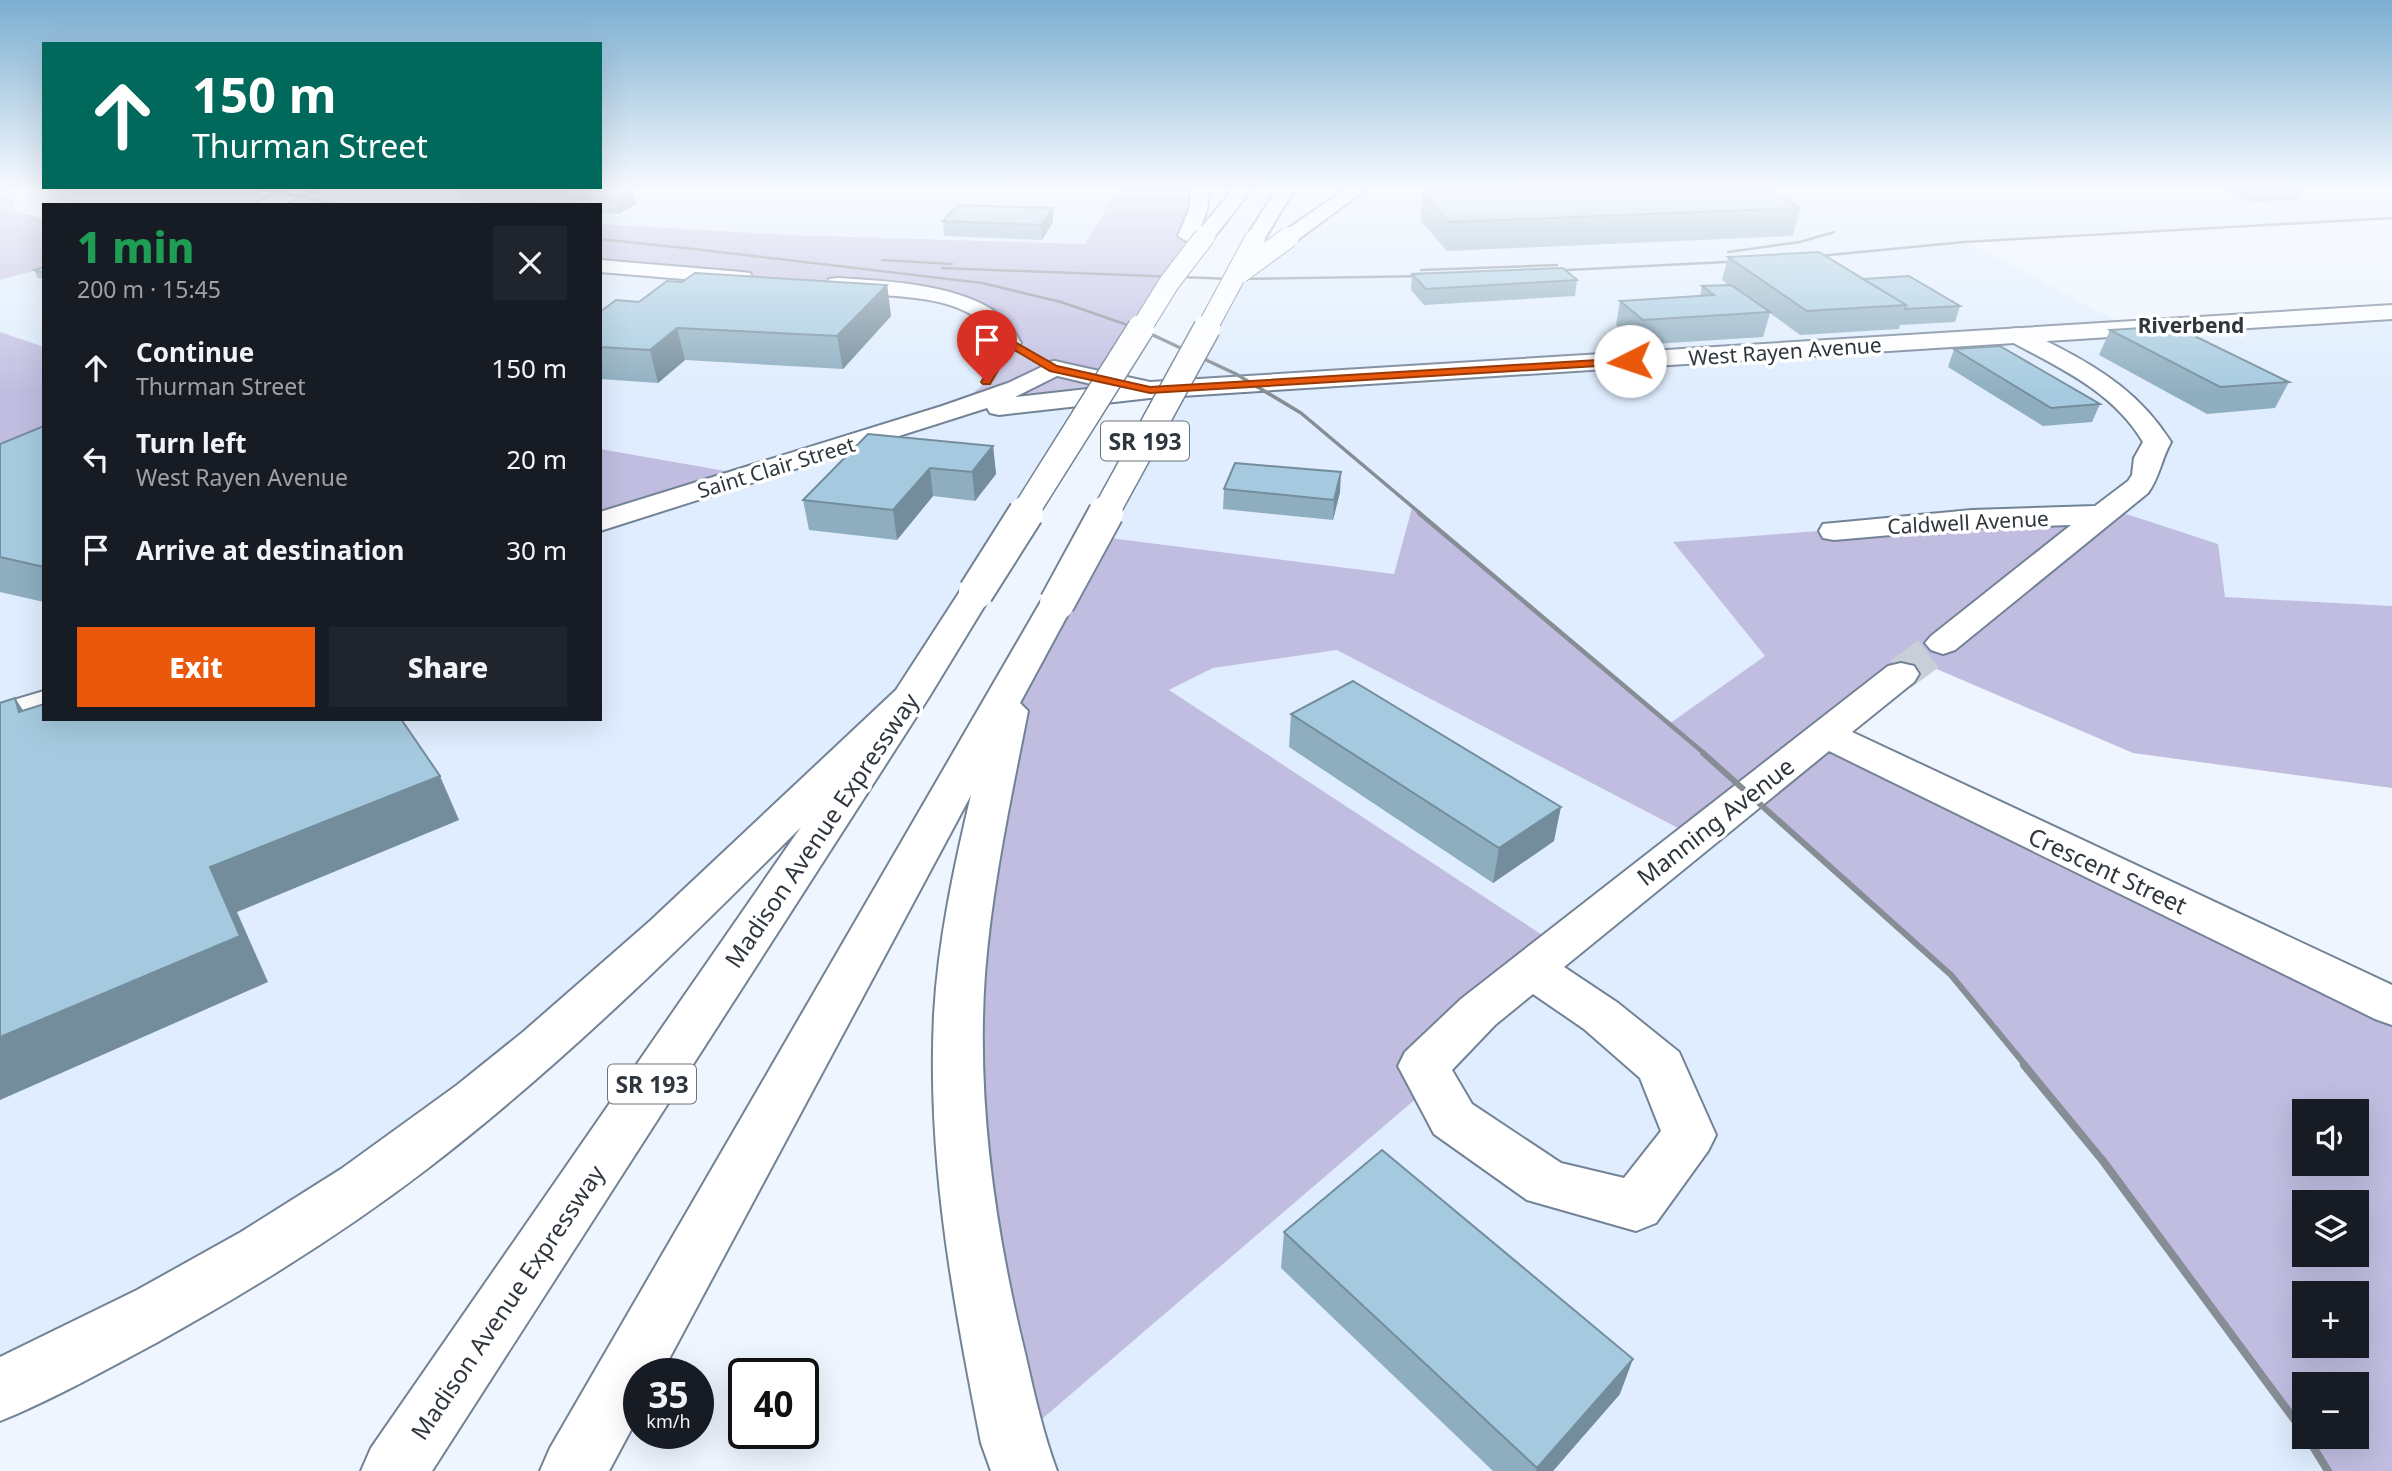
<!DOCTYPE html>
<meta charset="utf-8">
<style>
body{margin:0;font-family:"Noto Sans",sans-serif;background:#20242c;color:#f1f3f6;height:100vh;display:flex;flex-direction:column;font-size:26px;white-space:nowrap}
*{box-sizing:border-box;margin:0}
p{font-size:23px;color:#9ea1a6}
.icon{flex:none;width:38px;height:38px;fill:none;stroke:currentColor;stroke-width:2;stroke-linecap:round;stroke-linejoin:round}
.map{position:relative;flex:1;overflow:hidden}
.details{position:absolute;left:42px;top:203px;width:560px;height:518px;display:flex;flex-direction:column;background:#171b24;border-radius:0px;box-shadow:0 7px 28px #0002}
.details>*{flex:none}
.guide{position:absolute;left:42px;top:42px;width:560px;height:147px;border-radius:0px;box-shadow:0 7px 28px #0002;background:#00695c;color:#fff;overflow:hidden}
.buttons{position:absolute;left:2292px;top:1099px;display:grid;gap:14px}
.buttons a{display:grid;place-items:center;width:77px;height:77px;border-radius:0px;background:#171b24;box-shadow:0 7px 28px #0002;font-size:35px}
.speed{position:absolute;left:623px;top:1358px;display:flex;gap:14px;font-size:35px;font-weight:700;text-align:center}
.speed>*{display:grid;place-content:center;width:91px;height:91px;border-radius:50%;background:#171b24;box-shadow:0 7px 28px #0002;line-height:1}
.speed small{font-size:18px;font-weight:400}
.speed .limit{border:4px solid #111;border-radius:10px;background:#fff;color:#111}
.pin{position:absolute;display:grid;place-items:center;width:60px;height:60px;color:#fff;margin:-72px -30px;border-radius:50% 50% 50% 0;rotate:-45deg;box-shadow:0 0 7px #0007}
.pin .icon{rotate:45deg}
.me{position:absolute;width:77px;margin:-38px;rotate:266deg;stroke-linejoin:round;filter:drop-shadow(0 0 5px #0008)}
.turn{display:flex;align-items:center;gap:24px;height:147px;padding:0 35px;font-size:32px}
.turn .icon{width:91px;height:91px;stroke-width:2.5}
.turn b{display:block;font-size:49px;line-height:60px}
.round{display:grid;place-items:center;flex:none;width:74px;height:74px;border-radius:0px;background:#20242c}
.overview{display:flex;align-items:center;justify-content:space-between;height:119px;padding:0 35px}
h1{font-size:42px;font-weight:800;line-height:52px;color:#1e9e55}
.cta{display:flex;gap:14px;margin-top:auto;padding:14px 35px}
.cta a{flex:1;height:80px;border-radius:0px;background:#ea580c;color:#fff;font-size:28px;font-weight:800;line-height:80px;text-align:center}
.cta a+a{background:#20242c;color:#f1f3f6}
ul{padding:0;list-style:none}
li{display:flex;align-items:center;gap:21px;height:91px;padding:0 35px}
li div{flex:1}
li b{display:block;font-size:26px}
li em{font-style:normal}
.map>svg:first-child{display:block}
.built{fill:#dfedfe}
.green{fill:#c9c7e3}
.forest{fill:#c1bde1;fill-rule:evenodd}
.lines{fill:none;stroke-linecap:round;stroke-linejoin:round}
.minor-tunnel{stroke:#c8cfd8;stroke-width:34;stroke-dasharray:34 18;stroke-linecap:butt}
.minor-casing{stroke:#738396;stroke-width:4}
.tertiary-casing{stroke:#738396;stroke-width:4}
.motorway-casing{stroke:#738396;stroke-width:4}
.minor{fill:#fff;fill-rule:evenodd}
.tertiary{fill:#fff;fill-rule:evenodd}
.motorway{fill:#fff;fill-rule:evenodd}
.rail-far4{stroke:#868d95;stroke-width:2.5}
.rail-far3{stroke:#868d95;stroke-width:3.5}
.rail-far2{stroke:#868d95;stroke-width:4.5}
.rail-far1{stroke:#868d95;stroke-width:6}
.rail{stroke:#868d95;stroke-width:8}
.motorway-bridge-far2-casing{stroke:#738396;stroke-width:22;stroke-linecap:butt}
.motorway-bridge-far1-casing{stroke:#738396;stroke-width:29;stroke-linecap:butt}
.motorway-bridge-casing{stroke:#738396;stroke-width:38;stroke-linecap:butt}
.motorway-bridge-far2{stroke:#fff;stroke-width:20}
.motorway-bridge-far1{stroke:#fff;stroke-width:26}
.motorway-bridge{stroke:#fff;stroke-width:34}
.wall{fill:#8eaec0}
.shaded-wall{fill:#748d9c}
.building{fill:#a5cadf;stroke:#748d9c;stroke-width:2}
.route{fill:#ea580c;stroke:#983908;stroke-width:2}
.labels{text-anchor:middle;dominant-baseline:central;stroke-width:7;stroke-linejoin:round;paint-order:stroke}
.far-neighbourhood-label{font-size:21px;font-weight:bold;fill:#2f363e;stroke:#fff}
.far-street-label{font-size:21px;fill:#2f363e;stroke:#fff}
.shield{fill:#fff;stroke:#6d7278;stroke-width:2}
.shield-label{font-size:23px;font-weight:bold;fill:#2f363e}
.street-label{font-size:24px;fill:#2f363e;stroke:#fff}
</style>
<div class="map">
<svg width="2392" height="1471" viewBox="0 0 2392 1471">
<rect width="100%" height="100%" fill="#eef5fe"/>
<!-- built -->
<path class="built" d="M245,187H1119L1085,244L792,235L600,224V205H343Z
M1360,187H2392V218L1966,242L2131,328L2392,312V606L2224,597L1834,531L1673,543L1765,656L1669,725L1412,508L1394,574L1094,536L1232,279Z
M600,266L861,286L960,304L1098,397L910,697L409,1152L0,1390V472L44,454V719H600V522L746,474L600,449Z
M44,268V347L0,332V280Z
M1337,650L1694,837L1751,793L1951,975L2103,1161L2301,1427L2328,1471H1024L1014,1443L1433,1084L1558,945L1169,690L1213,668Z"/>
<!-- green -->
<path class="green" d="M1009,343L1150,390L951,412L987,381Z"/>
<!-- forest -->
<path class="forest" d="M0,187H14L15,211L44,219V268L0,280Z
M1119,187H1201C1190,260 1145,321 1107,381L1054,368L1034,359L1009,343L994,322L947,299L600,266V224L792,235L1085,244Z
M0,332L44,347V454L0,472Z
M600,449L749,475L600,522Z
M1412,508L1669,724L1765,656L1673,542L2111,509L2218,544L2225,597L2392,606V788L2133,753L1918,661L1825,734L2392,1006V1471H2328L2307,1437H2357V1384H2305V1434L2103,1161L1951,975L1751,793L1695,837L1337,650L1213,668L1169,690L1559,946L1433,1084L1014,1443L962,1154L1016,675L1094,536L1394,574ZM2305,1111H2357V1164H2305ZM2305,1202H2357V1255H2305ZM2305,1293H2357V1346H2305Z"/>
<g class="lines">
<!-- minor-tunnel -->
<path class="minor-tunnel" d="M1901,674L1943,643"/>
<defs>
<path id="minor" d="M292,187H317L283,205H258L260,201Z
M600,260L742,272L750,273L753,278L750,283L742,284L600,272Z
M837,278C888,281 967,284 1006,320C1012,326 1016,335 1021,343L1017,348H1001C997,342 994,335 989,329C953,288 877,300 829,289L826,284L829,279Z
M2016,328C2030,331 2043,340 2056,346C2103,370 2142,396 2171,442C2161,460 2160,476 2148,493L1955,650L1943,654L1931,650L1925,643L1931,636L2071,525L1972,528L1834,540L1823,538L1819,531L1823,524L1972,510L2095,506L2128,481L2132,475L2134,458L2143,442C2113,391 2058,367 2008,340L2004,335L2008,330Z
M1054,361L1063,363L1066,368L1063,373L1015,397L1150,382L1159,385L1163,390L1159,395L1150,398L999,415L990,413L987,408L600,531V512L942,406L1008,383Z
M1901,663L1914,666L1919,674L1914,682L1852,732L2392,985V1025L2375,1019L1829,751L1564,967L1618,1003L1679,1052L1716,1135L1708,1151L1656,1223L1636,1231L1527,1200L1434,1134L1398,1066L1405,1052L1461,999L1888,666ZM1533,994L1584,1029L1640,1078L1661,1131L1624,1178L1561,1163L1472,1104L1452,1070L1495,1025Z
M44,691V714L0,727V704Z"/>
<path id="tertiary" d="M2392,305V319L1150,398L1045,373L1042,368L1045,363L1054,361L1150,382Z"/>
<path id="motorway" d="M1192,187H1210L1207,209L1200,229L1235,187H1253L1212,240L1205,242L1196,238L1188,242L1178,236L1189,209Z
M1278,187H1296L1262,243H1248L1245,239Z
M1348,187H1369L1296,241H1282L1279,237L1282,233Z
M976,582L988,585L993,592L929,697L432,1471H361L371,1448L801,827C682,946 561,1066 427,1169C342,1234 250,1291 156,1343C105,1370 54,1399 0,1421V1357L137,1290L241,1232L341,1169L457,1085L523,1032L650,921L896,690L964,585Z
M1057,593L1069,596L1074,603L1020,703L1028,711C1011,798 992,885 985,974C976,1101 995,1230 1025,1353C1034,1393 1043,1433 1057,1471H991L981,1443C953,1299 927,1163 934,1015C938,941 954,867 971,795L661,1374H639V1415L609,1471H540L550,1448L1040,603L1045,596Z"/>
</defs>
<!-- minor casing -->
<use href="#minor" class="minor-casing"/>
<!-- tertiary casing -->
<use href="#tertiary" class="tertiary-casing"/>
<!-- motorway casing -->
<use href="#motorway" class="motorway-casing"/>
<!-- minor -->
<use href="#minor" class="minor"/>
<!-- tertiary -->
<use href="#tertiary" class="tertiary"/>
<!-- motorway -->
<use href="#motorway" class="motorway"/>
<!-- rail-far4 -->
<path class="rail-far4" d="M249,187L343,205
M600,239L684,248
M677,247L982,283L1061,302L1142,330
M1728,252L1800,242L1834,232
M1809,257L1964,242L2392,218
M882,260L952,264
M942,268L1232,279L1432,276
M1421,270L1557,265
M1547,271L1746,261"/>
<!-- rail-far3 -->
<path class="rail-far3" d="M1138,328L1236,374L1301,413L1421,514"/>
<!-- rail-far2 -->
<path class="rail-far2" d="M1419,513L1705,754"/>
<!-- rail-far1 -->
<path class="rail-far1" d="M1703,753L1951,975L2026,1066"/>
<!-- rail -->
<path class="rail" d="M2024,1065L2103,1161L2305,1434
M2307,1437L2328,1471"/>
<defs>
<path id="motorway-bridge-far2" d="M1240,273L1289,237
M1140,330L1169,283L1205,236
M1206,330L1255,239"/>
<path id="motorway-bridge-far1" d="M1024,514L1141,328
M1105,514L1207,328"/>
<path id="motorway-bridge" d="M976,592L1026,513
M1057,603L1106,513"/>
</defs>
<!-- motorway-bridge-far2 casing -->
<use href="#motorway-bridge-far2" class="motorway-bridge-far2-casing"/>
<!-- motorway-bridge-far1 casing -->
<use href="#motorway-bridge-far1" class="motorway-bridge-far1-casing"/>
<!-- motorway-bridge casing -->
<use href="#motorway-bridge" class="motorway-bridge-casing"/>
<!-- motorway-bridge-far2 -->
<use href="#motorway-bridge-far2" class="motorway-bridge-far2"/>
<!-- motorway-bridge-far1 -->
<use href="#motorway-bridge-far1" class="motorway-bridge-far1"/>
<!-- motorway-bridge -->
<use href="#motorway-bridge" class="motorway-bridge"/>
</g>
<!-- wall -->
<path class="wall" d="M455,187H580L633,190L636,204L618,214L600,213V205H499L459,199Z
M1471,187H1764L1800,208L1793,236L1447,251L1420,220L1423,193L1471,191Z
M2211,187H2306L2300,200L2253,202L2228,193L2229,191H2223Z
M2379,187H2392V191Z
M1053,208V222L1042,240L944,236L943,221Z
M1728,257L1863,279L1960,306L1955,322L1900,325L1899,329L1800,335L1770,313L1763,337L1638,345L1616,325L1620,301L1700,296L1702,286L1729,285L1722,280Z
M44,267V279L38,278L34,270Z
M1412,274L1577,280L1575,296L1424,305L1411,290Z
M887,285L891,316L843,369L685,360L658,383L600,379V312L639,302Z
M2110,330L2289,382L2275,408L2207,414L2099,355Z
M1954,349L2100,404L2092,422L2043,426L1948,367Z
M44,426V602L0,592V444Z
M993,446L996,474L975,501L933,496L897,540L809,530L803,500Z
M1224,489L1340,492L1333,520L1223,509Z
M1291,714L1554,841L1493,883L1289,747Z
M1284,1232L1620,1394L1553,1471H1493L1281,1268Z"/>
<!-- shaded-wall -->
<path class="shaded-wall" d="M544,187H551L533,195L536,205H526L523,195Z
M633,190L636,204L618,214L615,200Z
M1053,208V222L1042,240L1041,225Z
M887,285L891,316L843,369L837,336Z
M677,328L685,360L658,383L650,350Z
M993,446L996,474L975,501L972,472Z
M930,468L933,496L897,540L893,510Z
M1341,472L1340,492L1333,520L1334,500Z
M15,698L43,741L19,712Z
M440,776L459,820L237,912L268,982L0,1100V1037L210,867Z
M1561,807L1554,841L1493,883L1499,848Z
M1633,1359L1620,1394L1553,1471H1536L1537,1468Z"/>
<!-- building -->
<path class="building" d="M468,187H544L523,195Z
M550,187H580L633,190L615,200L533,195Z
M1485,187H1764L1800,208L1450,222L1423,193L1489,190Z
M2255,187H2288L2259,188Z
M958,205L1053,208L1041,225L943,221Z
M1819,252L1906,305L1807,311L1728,257Z
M44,267V273L34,270Z
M1563,268L1577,280L1426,289L1412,274Z
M695,273L887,285L837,336L677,328L650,350L600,347V312L616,300L639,302L667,281L682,282Z
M1909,276L1960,306L1905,309L1906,305L1863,279Z
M1731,285L1770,312L1643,320L1620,301L1714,295L1702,286Z
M2174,326L2289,382L2220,387L2110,330Z
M2000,346L2100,404L2051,408L1954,349Z
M44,426V567L0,557V444Z
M868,434L993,446L972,472L930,468L893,510L803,500Z
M1235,463L1341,472L1334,500L1224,489Z
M1353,681L1561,807L1499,848L1291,714Z
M15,698L19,712L44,704V719H401L440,776L210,867L240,936L0,1037V703Z
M1382,1150L1633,1359L1537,1468L1284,1232Z"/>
<!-- sky -->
<linearGradient id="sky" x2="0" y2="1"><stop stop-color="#7baed1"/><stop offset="0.48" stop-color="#f7faff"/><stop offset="1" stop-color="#f7faff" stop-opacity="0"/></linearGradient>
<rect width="2392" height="393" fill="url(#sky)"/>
<!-- route -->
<path class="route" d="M1006,341H1013L1057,366L1150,387L1630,358L1635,361L1630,364L1150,393L1050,371L1011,348L990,384H983L981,382Z"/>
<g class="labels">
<!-- far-neighbourhood labels -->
<g class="far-neighbourhood-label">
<text x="2191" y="325">Riverbend</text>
</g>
<!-- far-street labels -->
<g class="far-street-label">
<text transform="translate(1785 351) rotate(-4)">West Rayen Avenue</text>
<text transform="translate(776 467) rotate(-17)">Saint Clair Street</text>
<text transform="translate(1968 522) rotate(-3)">Caldwell Avenue</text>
</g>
<!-- shield labels -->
<g class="shield">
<rect x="1101" y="421.5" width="88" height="39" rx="5"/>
<rect x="608" y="1064.5" width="88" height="39" rx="5"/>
</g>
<g class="shield-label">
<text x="1145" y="441">SR 193</text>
<text x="652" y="1084">SR 193</text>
</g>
<!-- street labels -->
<g class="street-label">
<text transform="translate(1715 821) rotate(-38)">Manning Avenue</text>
<text transform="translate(821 830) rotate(-56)">Madison Avenue Expressway</text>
<text transform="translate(2108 870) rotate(25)">Crescent Street</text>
<text transform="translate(507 1302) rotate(-56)">Madison Avenue Expressway</text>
</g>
</g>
</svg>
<div class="buttons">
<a><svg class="icon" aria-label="sound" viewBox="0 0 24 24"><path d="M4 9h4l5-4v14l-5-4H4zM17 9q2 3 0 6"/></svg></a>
<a><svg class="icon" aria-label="layers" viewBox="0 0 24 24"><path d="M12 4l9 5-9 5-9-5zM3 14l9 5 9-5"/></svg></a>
<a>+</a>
<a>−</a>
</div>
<div class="speed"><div>35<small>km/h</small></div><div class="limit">40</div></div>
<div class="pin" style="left:987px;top:382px;background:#d93025"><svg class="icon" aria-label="arrive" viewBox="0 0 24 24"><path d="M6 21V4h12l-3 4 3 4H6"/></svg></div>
<svg class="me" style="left:1630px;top:361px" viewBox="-20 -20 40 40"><circle r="19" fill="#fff"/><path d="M0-13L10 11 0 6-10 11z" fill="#ea580c"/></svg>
<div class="guide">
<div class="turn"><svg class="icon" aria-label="ahead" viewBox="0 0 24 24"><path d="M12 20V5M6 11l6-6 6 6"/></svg><div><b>150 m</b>Thurman Street</div></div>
</div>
<section class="details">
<div class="overview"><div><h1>1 min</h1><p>200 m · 15:45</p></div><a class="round"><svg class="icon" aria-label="close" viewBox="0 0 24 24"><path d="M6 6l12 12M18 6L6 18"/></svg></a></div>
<ul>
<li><svg class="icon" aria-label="ahead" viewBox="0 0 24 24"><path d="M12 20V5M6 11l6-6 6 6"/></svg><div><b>Continue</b><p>Thurman Street</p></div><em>150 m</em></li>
<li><svg class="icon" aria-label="left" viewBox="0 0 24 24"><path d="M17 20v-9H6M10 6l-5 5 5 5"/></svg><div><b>Turn left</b><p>West Rayen Avenue</p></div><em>20 m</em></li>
<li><svg class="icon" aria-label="arrive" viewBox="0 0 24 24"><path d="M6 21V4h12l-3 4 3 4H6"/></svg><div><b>Arrive at destination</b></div><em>30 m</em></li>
</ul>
<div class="cta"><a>Exit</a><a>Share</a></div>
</section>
</div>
